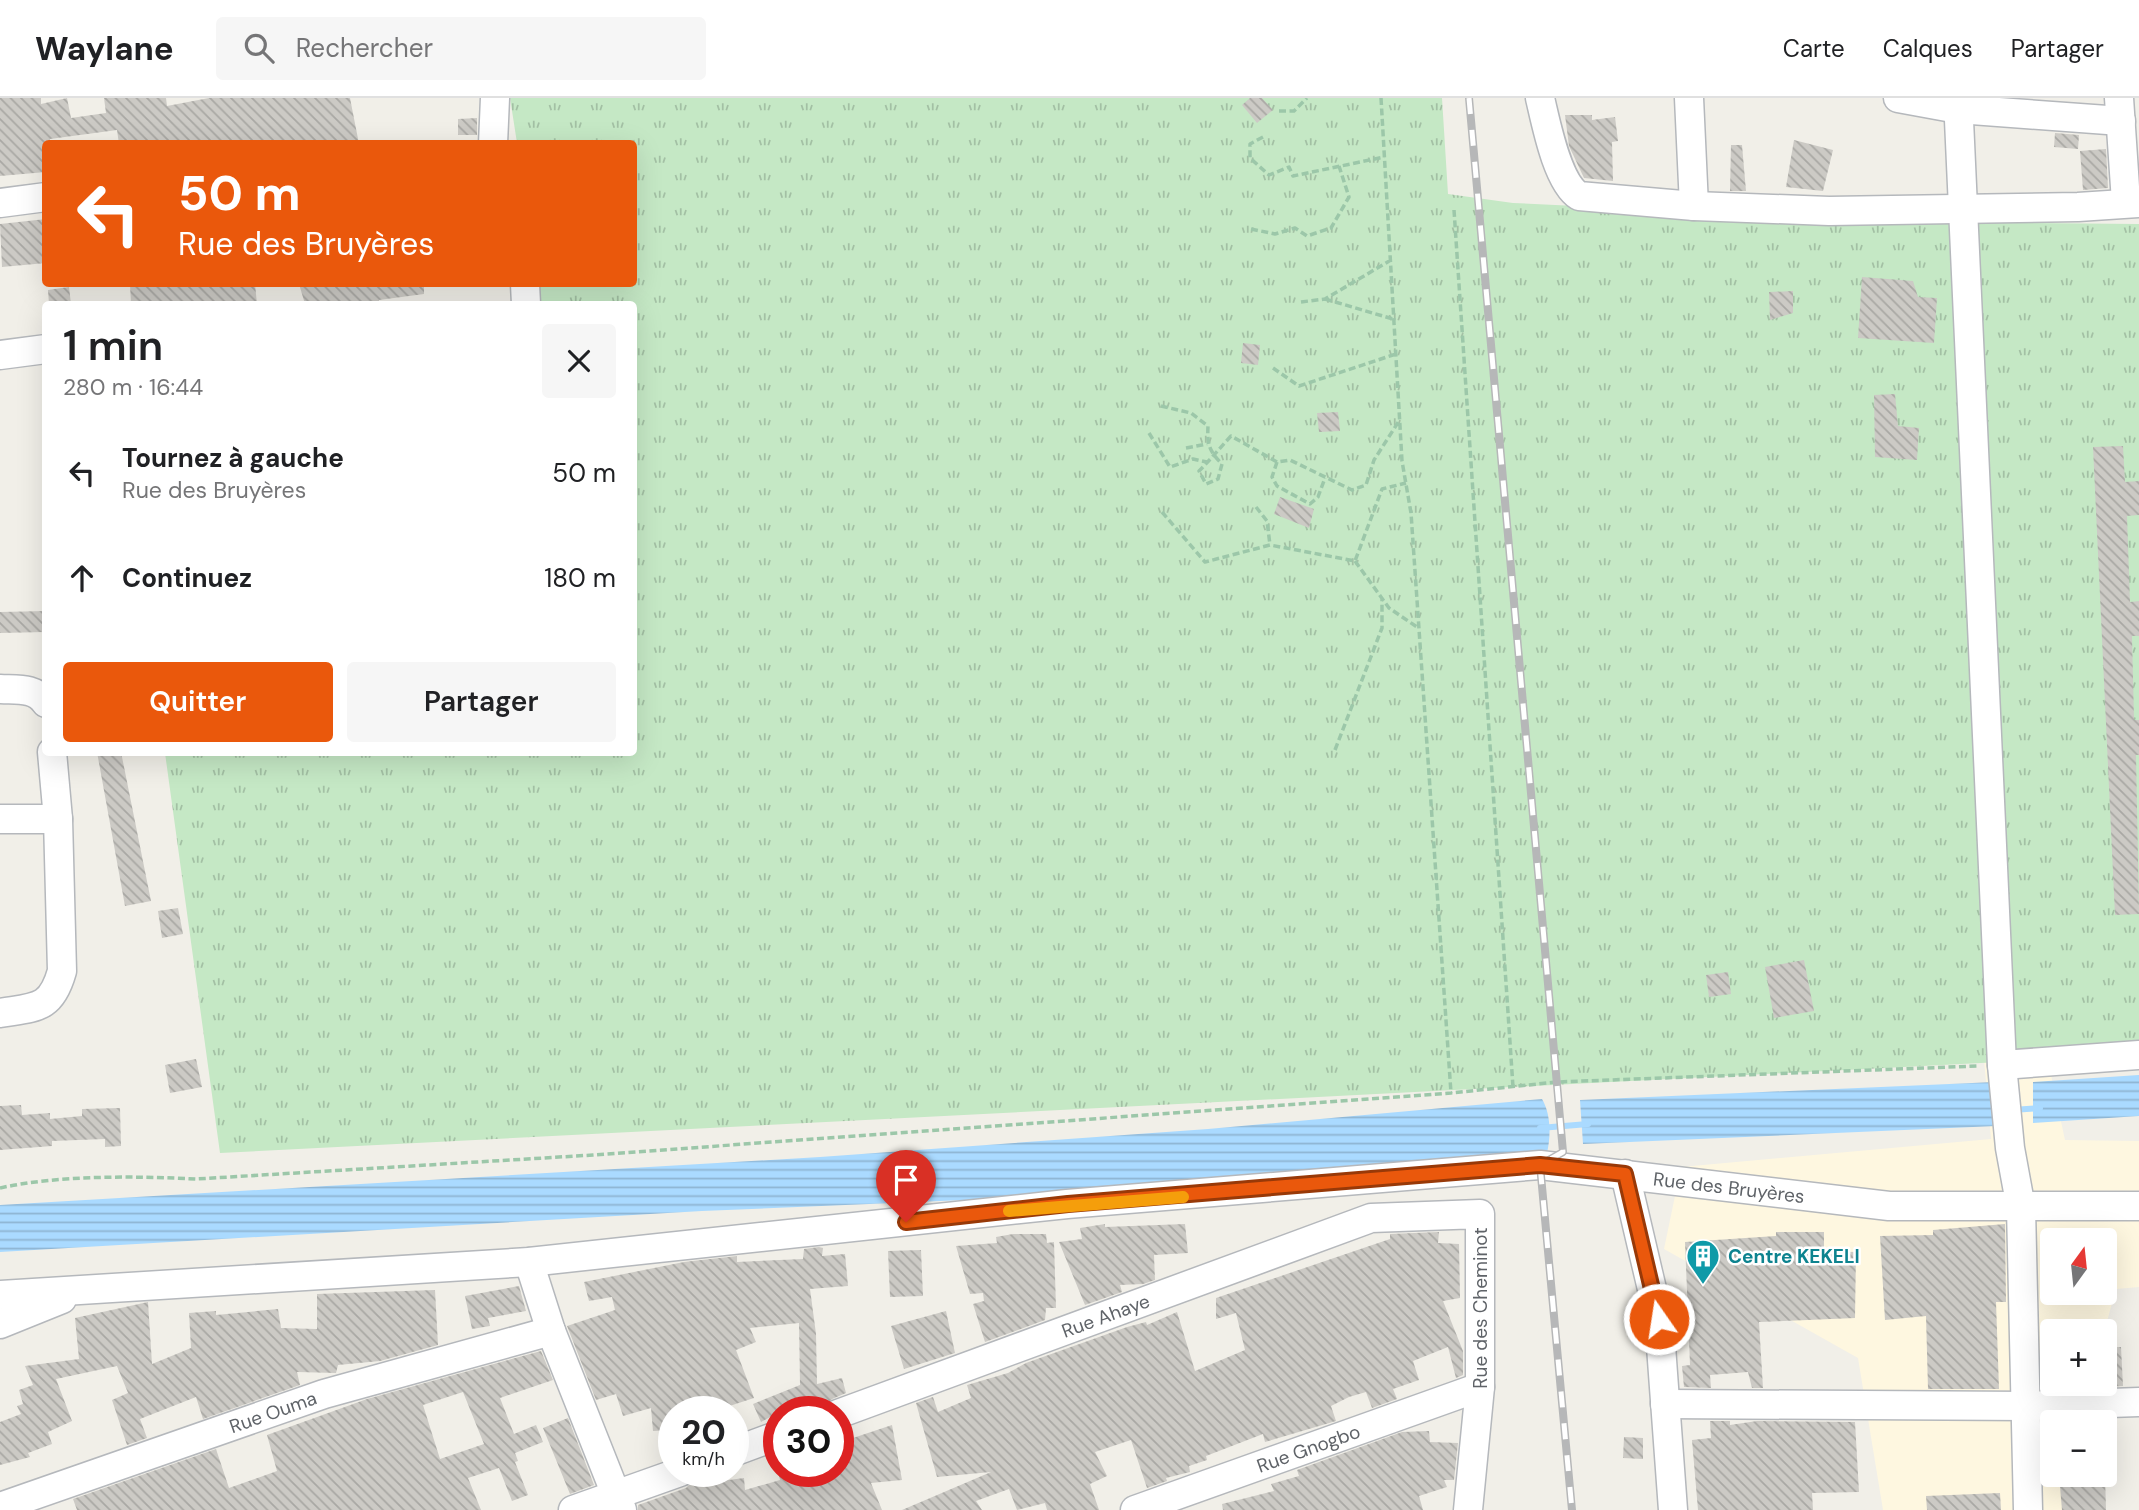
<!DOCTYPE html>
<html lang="fr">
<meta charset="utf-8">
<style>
body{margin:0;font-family:"DM Sans",sans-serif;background:#f6f6f6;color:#202124;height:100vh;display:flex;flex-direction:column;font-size:26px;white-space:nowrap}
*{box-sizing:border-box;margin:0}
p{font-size:23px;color:#757577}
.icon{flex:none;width:38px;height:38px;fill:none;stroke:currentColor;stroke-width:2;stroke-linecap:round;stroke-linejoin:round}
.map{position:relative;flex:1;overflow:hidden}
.details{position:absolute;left:42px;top:203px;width:595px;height:455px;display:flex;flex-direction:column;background:#fff;border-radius:7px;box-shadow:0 7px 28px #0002}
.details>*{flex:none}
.banner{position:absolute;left:42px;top:42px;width:595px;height:147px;border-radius:7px;box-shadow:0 7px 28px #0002;background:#ea580c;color:#fff;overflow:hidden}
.needle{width:46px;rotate:15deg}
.controls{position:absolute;left:2040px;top:1130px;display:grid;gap:14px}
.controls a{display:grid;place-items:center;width:77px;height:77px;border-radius:7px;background:#fff;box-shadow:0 7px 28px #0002;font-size:35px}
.speed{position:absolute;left:658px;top:1298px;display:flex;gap:14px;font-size:35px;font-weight:700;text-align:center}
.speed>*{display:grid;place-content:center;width:91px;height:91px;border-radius:50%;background:#fff;box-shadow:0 7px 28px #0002;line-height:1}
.speed small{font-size:18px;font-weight:400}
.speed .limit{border:10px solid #d22;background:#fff;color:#111}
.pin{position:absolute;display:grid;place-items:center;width:60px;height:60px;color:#fff;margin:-72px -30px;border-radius:50% 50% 50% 0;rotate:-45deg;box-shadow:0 0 7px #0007}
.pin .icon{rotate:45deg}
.me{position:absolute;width:77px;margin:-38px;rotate:347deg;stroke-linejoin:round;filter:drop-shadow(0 0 5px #0008)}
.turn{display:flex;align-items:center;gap:24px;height:147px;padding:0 21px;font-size:32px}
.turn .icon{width:91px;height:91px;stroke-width:2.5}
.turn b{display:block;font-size:49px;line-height:60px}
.round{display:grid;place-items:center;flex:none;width:74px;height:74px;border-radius:7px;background:#f6f6f6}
.headline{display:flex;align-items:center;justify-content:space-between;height:119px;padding:0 21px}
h1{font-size:42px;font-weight:600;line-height:52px}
.primary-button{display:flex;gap:14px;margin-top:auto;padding:14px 21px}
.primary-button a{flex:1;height:80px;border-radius:7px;background:#ea580c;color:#fff;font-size:28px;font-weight:600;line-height:80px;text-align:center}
.primary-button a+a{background:#f6f6f6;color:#202124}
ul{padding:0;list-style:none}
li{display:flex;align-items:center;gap:21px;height:105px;padding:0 21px}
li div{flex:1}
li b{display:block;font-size:26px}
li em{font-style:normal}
header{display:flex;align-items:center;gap:42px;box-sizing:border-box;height:98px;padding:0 35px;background:#fff;border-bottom:2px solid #e0e0e0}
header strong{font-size:33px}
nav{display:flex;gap:38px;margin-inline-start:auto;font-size:24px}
.search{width:490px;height:63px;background:#f6f6f6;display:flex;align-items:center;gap:18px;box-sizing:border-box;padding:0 24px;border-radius:7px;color:#757577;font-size:26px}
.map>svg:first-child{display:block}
.commercial{fill:#fef7e0;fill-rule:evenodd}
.grass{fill:url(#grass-tufts)}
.water{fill:url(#water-rules)}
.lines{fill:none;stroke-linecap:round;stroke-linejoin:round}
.stream{stroke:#aadaff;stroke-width:6}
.building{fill:url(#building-back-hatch);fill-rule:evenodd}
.minor-casing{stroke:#b5b8bc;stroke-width:31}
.path{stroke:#9cc7a9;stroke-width:3.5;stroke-dasharray:7 3.5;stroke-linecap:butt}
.minor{stroke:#fff;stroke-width:28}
.rail-casing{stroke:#b6b7b8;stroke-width:8}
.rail{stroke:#fff;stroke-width:5;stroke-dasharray:16;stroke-linecap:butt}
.route-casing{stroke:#983908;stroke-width:18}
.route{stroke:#ea580c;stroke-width:12}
.slow{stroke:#f59e0b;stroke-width:12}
.labels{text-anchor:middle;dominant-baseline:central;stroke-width:5;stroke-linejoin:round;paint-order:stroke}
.street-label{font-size:19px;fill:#5f6368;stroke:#fff}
.culture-label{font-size:19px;font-weight:bold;fill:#0d838f;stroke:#fff;text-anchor:start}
</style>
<header>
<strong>Waylane</strong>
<div class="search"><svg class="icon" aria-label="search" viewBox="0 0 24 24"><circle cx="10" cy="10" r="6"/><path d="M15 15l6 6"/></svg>Rechercher</div>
<nav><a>Carte</a><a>Calques</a><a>Partager</a></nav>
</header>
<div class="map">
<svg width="2139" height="1412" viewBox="0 0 2139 1412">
<defs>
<pattern id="grass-tufts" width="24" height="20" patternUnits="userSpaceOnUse" patternTransform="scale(1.75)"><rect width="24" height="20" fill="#c5e8c5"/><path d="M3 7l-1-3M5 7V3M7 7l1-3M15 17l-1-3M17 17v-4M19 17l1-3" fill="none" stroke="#a3c0a4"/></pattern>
<pattern id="water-rules" width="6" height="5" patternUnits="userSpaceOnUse" patternTransform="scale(1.75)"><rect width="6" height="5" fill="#aadaff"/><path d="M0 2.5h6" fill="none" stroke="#8eb4d2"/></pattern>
<pattern id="building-back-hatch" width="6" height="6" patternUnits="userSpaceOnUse" patternTransform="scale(1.75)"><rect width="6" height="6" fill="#cccac5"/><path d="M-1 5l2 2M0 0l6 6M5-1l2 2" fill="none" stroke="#a9a8a4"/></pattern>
</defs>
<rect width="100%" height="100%" fill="#f1efe8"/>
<!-- commercial -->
<path class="commercial" d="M1961,700L2051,977L2065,1042L2139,1043V1189L2116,1191L2104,1234H2053V1286H2090L2079,1325H2053V1377H2079L2082,1412H1883L1858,1260L1664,1151L1681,1069L1991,1041ZM2053,1143H2105V1195H2053Z"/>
<!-- grass -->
<path class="grass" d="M510,0H1442L1448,96L1513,105L1909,124L2139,126V957L220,1055L165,655L634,654V206H540L537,186H634V46L517,45Z"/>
<!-- water -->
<path class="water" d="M2139,977V1018L2033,1025V984Z
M1995,984L1996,1028L1583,1046L1580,1002Z
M1542,1001C1551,1016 1551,1038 1547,1055L1189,1082L988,1101L702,1113L0,1154V1107L820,1059L1208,1031Z"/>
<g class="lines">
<!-- stream -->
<path class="stream" d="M2012,1012L2040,1010
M1540,1030L1588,1026"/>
</g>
<!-- building -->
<path class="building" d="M0,0H41V6L67,0L71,20L106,15L104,0H166L167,8L209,0H350L359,46H119L117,32L50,41V46H46V74L0,78Z
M1250,0H1262L1273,12L1257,25L1242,7Z
M1565,17H1592V22L1615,19L1618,43L1612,44L1613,83L1584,80L1569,48Z
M477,20V37H458V21Z
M2055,35L2079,37L2078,51L2054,49Z
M1794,42L1833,52L1823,93L1786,89Z
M1731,47H1742L1746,93H1730Z
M2106,51L2108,90L2083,92L2080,53Z
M46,121V165L2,169L0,126Z
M1862,179L1913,183L1918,199L1937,200L1934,245L1858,240Z
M130,186H255L257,206H131Z
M299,186H424V196L379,202V206H305Z
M69,189L71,206H49L48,192Z
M1793,193V215L1770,222L1769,194Z
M1243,245L1260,247L1258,267L1241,265Z
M1895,296L1898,328L1919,330L1917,362L1875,359L1874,297Z
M1338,314L1340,333L1319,334L1317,315Z
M2123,348L2125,384L2139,383V417L2127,418L2130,504L2139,503V538H2132L2134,622H2139V657H2136L2139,816L2115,817L2093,349Z
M1280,399L1314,411L1309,430L1274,416Z
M46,513V534L0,535V514Z
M97,654H121L151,803L125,808Z
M178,810L183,836L162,840L158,813Z
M1804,862L1814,913L1774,920L1765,869Z
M1728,874L1731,896L1709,899L1706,877Z
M196,961L202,989L170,995L165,967Z
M21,1007L22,1017L50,1015V1021L82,1018V1011L120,1010L121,1048L105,1049V1041L52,1043V1048L0,1052V1008Z
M1105,1126V1129L1185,1126L1188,1155L1154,1157L1155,1182L1143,1186L1120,1187L1122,1194L1085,1207L1059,1144L1082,1141L1080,1130Z
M2005,1126L2006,1204H1996L1999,1291H1928L1926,1218L1885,1222L1880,1138L1933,1137V1132Z
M1439,1134L1438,1145L1459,1146L1460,1200L1443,1203L1463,1253V1277L1456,1280L1448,1249L1413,1263L1419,1282L1393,1291L1397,1301L1372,1310L1366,1294L1349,1299L1331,1308L1336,1323L1265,1344L1263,1336L1206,1358L1207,1362L1189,1368L1190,1374L1166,1380L1167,1383L1147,1390L1131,1342L1095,1354L1107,1378L1090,1386L1099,1412H1047L1045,1405L1017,1412L1009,1391L976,1403L982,1412H902L991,1374L937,1379L916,1305L933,1299L938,1314L971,1300L967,1287L1008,1275L1026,1265L1127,1229L1146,1224L1147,1227L1177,1214L1195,1273L1245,1252L1236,1215L1216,1221V1200L1390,1141V1136Z
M1776,1134H1824V1153L1856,1154L1855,1220L1759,1224L1763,1290H1752L1748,1274L1710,1277L1711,1290L1684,1289L1682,1268L1690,1267L1685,1144L1776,1138Z
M1013,1136H1046L1047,1145L1054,1144L1056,1210H1046L1045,1222L985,1244L973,1206L984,1203L983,1195L970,1196L956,1148L997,1145L996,1139Z
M819,1149L823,1150L822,1158L845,1156L848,1188L810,1191L816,1236L817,1286L842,1280L846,1295L832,1301L823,1310H797L779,1314L761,1324L753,1306L800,1287L799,1225L750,1230L756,1244L736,1252L754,1300L711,1314H674V1332L653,1333L651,1310L623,1318L616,1296L596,1302L567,1228L615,1212L612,1199L589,1203L584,1184L684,1164L737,1158V1164L803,1161L804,1151Z
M921,1152L923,1198L890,1199L888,1153Z
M519,1188L526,1213L488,1220L490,1228L472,1231L465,1198Z
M435,1192L438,1247L380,1263L338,1267L336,1275L297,1274L300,1287L203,1321L196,1299L140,1321L147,1340L127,1347L112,1302L128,1295L117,1268L56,1281L72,1323L48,1334L52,1346L28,1355L30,1359L0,1367V1324L21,1316L17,1308L23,1306L19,1292L33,1287L25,1268L79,1261L75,1220L148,1204L152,1266L191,1250L189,1215L216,1213V1217L278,1211L281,1230L317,1231V1196Z
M946,1213L955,1255L904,1271L891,1228Z
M2105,1249H2121L2123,1288L2105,1289Z
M541,1253L553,1282L500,1300L514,1336L536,1327L543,1344L515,1355L518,1363L515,1364L528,1397L512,1403L499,1370L468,1380L481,1412H77L73,1401L216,1351L229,1390L277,1373L267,1337L367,1301ZM463,1294L484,1346L440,1361L423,1307Z
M568,1320L594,1387L570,1396L543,1330Z
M1710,1323H1730V1327L1757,1323L1855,1324L1859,1394L1812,1395L1813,1412H1698L1692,1342L1711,1340Z
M892,1327L902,1382L871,1385L882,1412H638V1407L686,1390L694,1382H698V1386L744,1380L745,1392L780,1382L778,1374H838V1345Z
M1429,1333L1430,1344L1458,1345L1454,1382H1444L1447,1389L1419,1398L1423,1412H1223L1222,1406L1274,1393L1271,1386L1299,1378L1297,1372L1402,1334Z
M1624,1339L1643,1340V1361L1623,1360Z
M2059,1377H2105L2106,1412H2062Z
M2000,1395L2001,1412H1927L1926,1398Z"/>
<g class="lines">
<defs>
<g id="minor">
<path d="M1540,0C1546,25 1557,84 1579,98L1694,108L1829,113L2078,109L2139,105"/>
<path d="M1689,0L1694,108"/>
<path d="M1898,0L1958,11L2121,23"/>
<path d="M1958,0L2002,967L2010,1050L2021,1110L2028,1412"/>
<path d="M2119,0L2126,104"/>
<path d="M493,46L495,0"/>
<path d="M0,105L46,99"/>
<path d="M525,186L526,206"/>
<path d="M0,257L46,251"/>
<path d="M0,591C17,592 35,589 46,605"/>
<path d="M0,721H58"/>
<path d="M0,915C36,909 51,912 62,873L58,721L52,654"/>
<path d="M2002,967L2139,957"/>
<path d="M1625,1076L1659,1221L1673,1412"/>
<path d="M529,1164L551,1233L622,1412"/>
<path id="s1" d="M0,1197L529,1164L1067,1106L1540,1067L1889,1108H2139"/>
<path d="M0,1226L62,1201"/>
<path d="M1665,1306L2028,1308L2139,1304"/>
<path id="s2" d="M838,1316L1371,1120L1480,1116V1289L1468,1412"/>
<path d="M733,1354L779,1337"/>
<path id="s3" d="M0,1409L324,1296L551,1233"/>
<path d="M573,1412L680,1374"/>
<path id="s4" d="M1135,1412L1480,1289"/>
</g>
</defs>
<!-- minor casing -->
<use href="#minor" class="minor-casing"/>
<!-- path -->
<path class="path" d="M1381,0L1402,363L1411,415L1451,995
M1279,13H1294L1307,0
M1263,39L1250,46V60L1269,77L1289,69L1293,78L1384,59
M1454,112L1513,989
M1251,131L1275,136L1295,130L1307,138L1331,130L1349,99L1339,68
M1325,201L1393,221
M1301,204L1325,201L1391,162
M1273,270L1299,288L1396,256
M1161,308L1191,315L1208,328C1207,346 1209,353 1222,366L1218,381L1206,386L1199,373C1210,362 1220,350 1231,338L1277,364L1290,362L1352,392L1366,387L1374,362L1399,323
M1149,335L1170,369L1193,361L1207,364
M1186,350L1207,346
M1277,364L1272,379L1277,388L1310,406L1318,399L1325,380
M1256,409L1267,423L1270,447
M1162,414L1205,464L1270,447L1355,463L1382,391L1406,385
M1355,463L1389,510L1417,529
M1335,652L1382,530V500
M0,1090C58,1077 137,1078 196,1081L593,1057L1451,995L1557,984L1978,968"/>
<!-- minor -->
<use href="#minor" class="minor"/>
<defs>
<path id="rail" d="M1469,0L1563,1054L1540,1067L1572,1412"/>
</defs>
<!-- rail casing -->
<use href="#rail" class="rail-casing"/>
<!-- rail -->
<use href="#rail" class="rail"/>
</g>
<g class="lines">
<defs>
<path id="route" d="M906,1124L1068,1106L1540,1067L1625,1076L1659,1221"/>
</defs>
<!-- route casing -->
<use href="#route" class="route-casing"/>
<!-- route -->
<use href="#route" class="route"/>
<!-- slow -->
<path class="slow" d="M1009,1113L1183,1099"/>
</g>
<!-- icons -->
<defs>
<symbol id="building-pin" viewBox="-11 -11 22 30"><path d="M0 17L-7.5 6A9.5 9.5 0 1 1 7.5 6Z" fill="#0f9aa8" stroke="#fff"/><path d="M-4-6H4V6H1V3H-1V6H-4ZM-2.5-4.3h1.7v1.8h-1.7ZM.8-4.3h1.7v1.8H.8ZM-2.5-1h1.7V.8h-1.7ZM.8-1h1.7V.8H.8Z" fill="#fff"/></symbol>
</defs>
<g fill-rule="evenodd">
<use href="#building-pin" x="1684" y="1139" width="38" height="52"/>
</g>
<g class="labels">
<!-- street labels -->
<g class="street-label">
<text stroke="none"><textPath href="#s1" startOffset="1736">Rue des Bruyères</textPath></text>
<text transform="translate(1480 1210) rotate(-90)">Rue des Cheminot</text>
<text stroke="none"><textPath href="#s2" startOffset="285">Rue Ahaye</textPath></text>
<text stroke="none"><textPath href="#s3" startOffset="289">Rue Ouma</textPath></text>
<text stroke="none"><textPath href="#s4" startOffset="184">Rue Gnogbo</textPath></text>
</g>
<!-- culture labels -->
<g class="culture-label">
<text x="1728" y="1158">Centre KEKELI</text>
</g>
</g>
</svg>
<div class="controls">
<a><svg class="needle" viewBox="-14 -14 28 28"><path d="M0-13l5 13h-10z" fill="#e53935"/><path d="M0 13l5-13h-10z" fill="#757577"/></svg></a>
<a>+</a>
<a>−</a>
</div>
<div class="speed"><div>20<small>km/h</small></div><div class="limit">30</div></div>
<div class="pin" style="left:906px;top:1124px;background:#d93025"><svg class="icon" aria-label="arrive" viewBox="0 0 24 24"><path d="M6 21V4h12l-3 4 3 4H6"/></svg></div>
<svg class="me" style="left:1659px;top:1221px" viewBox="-20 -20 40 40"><circle r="17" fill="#ea580c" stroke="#fff" stroke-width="3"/><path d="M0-11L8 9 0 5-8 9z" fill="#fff"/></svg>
<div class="banner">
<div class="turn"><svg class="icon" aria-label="left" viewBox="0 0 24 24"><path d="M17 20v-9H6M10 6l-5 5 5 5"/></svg><div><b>50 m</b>Rue des Bruyères</div></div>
</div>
<section class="details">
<div class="headline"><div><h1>1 min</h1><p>280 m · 16:44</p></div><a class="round"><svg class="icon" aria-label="close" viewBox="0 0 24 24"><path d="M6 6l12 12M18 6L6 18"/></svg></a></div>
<ul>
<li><svg class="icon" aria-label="left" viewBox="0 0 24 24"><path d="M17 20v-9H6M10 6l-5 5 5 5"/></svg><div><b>Tournez à gauche</b><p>Rue des Bruyères</p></div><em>50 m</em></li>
<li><svg class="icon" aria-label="ahead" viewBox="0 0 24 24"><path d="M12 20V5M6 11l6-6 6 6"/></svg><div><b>Continuez</b></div><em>180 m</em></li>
</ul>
<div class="primary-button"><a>Quitter</a><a>Partager</a></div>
</section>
</div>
